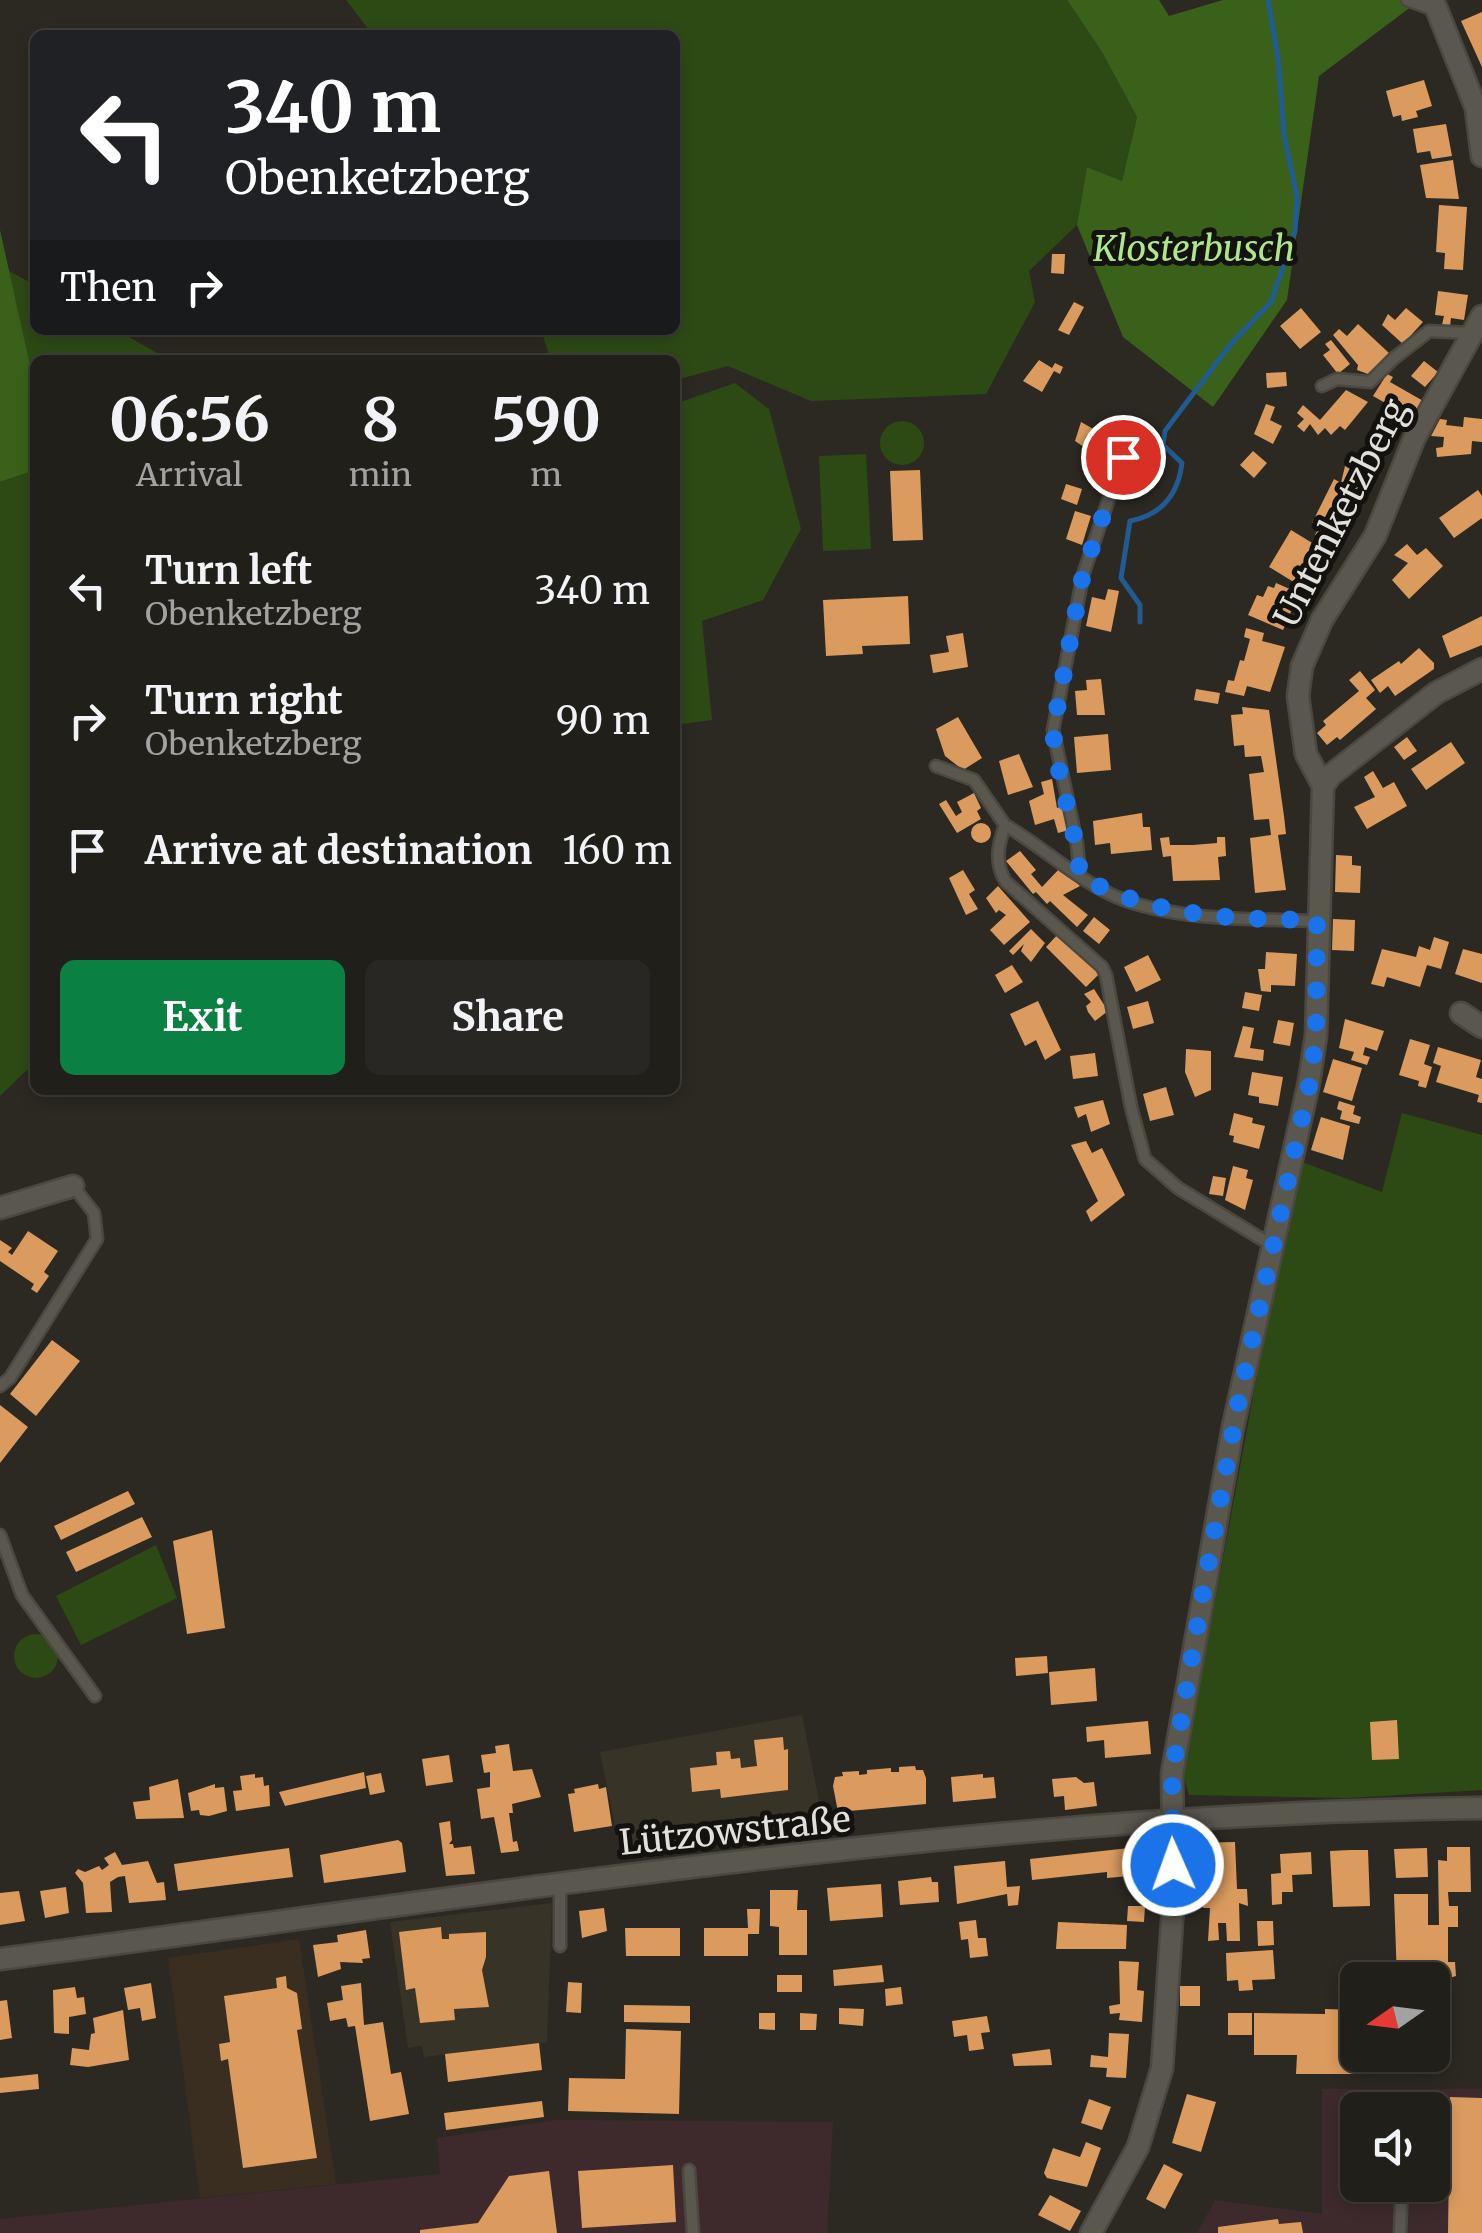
<!DOCTYPE html>
<meta charset="utf-8">
<style>
body{margin:0;font-family:Merriweather,serif;background:#292723;color:#f1f3f6;height:100vh;display:flex;flex-direction:column;font-size:38px;white-space:nowrap}
*{box-sizing:border-box;margin:0}
p{font-size:32px;color:#a2a2a2}
.icon{flex:none;width:55px;height:55px;fill:none;stroke:currentColor;stroke-width:2;stroke-linecap:round;stroke-linejoin:round}
.map{position:relative;flex:1;overflow:hidden}
.details{position:absolute;left:30px;top:355px;width:650px;height:740px;display:flex;flex-direction:column;background:#211f1a;border-radius:15px;box-shadow:0 5px 15px #0003,0 0 0 2px #3e3d39}
.details>*{flex:none}
.hud{position:absolute;left:30px;top:30px;width:650px;height:305px;border-radius:15px;box-shadow:0 5px 15px #0003,0 0 0 2px #3e3d39;background:#202124;color:#fff;overflow:hidden}
.needle{width:65px;rotate:256deg}
.fabs{position:absolute;left:1340px;top:1962px;display:grid;gap:20px}
.fabs a{display:grid;place-items:center;width:110px;height:110px;border-radius:15px;background:#211f1a;box-shadow:0 5px 15px #0003,0 0 0 2px #3e3d39;font-size:50px}
.pin{position:absolute;display:grid;place-items:center;width:85px;height:85px;color:#fff;margin:-42px;border:5px solid #fff;border-radius:50%;box-shadow:0 2px 10px #0007}
.me{position:absolute;width:110px;margin:-55px;rotate:358deg;stroke-linejoin:round;filter:drop-shadow(0 0 8px #0008)}
.turn{display:flex;align-items:center;gap:35px;height:210px;padding:0 30px;font-size:45px}
.turn .icon{width:130px;height:130px;stroke-width:2.5}
.turn b{display:block;font-size:70px;line-height:85px}
.then{display:flex;align-items:center;height:95px;padding:0 30px;background:#0003;gap:20px;font-size:38px}
.eta{display:flex;justify-content:space-evenly;align-items:center;height:170px;text-align:center}
.eta b{font-size:60px;font-weight:700;line-height:70px}
.button{display:flex;gap:20px;margin-top:auto;padding:20px 30px}
.button a{flex:1;height:115px;border-radius:15px;background:#0b8043;color:#fff;font-size:40px;font-weight:700;line-height:115px;text-align:center}
.button a+a{background:#292723;color:#f1f3f6}
ul{padding:0;list-style:none}
li{display:flex;align-items:center;gap:30px;height:130px;padding:0 30px}
li div{flex:1}
li b{display:block;font-size:38px}
li em{font-style:normal}
.map>svg:first-child{display:block}
.commercial{fill:#3a2e20}
.industrial{fill:#3e2a2d;fill-rule:evenodd}
.built{fill:#383327}
.green{fill:#2d4a15}
.forest{fill:#3a611a}
.lines{fill:none;stroke-linecap:round;stroke-linejoin:round}
.stream{stroke:#205c93;stroke-width:5}
.building{fill:#db9b5f}
.service-casing{stroke:#4a4841;stroke-width:15}
.minor-casing{stroke:#4a4841;stroke-width:25}
.service{stroke:#5a574f;stroke-width:10}
.minor{stroke:#5a574f;stroke-width:20}
.route{stroke:#1a73e8;stroke-width:18;stroke-dasharray:0 32.4}
.labels{text-anchor:middle;dominant-baseline:central;stroke-width:10;stroke-linejoin:round;paint-order:stroke}
.park-label{font-size:35px;font-style:italic;fill:#ade787;stroke:#13120f}
.street-label{font-size:35px;fill:#e2e0db;stroke:#13120f}
</style>
<div class="map">
<svg width="1482" height="2233" viewBox="0 0 1482 2233">
<rect width="100%" height="100%" fill="#2c2922"/>
<!-- commercial -->
<path class="commercial" d="M299,1939L336,2184L200,2198L168,1958Z"/>
<!-- industrial -->
<path class="industrial" d="M1322,2089H1482V2233H1197L1215,2200L1322,2214ZM1358,2110H1432V2185H1358Z
M557,2120L833,2122L827,2233H0V2219L440,2174L437,2138Z"/>
<!-- built -->
<path class="built" d="M802,1715L823,1821L620,1851L600,1752Z
M552,1903L547,2042L424,2057L422,2046L408,2048L390,1922Z"/>
<!-- green -->
<path class="green" d="M346,0H1067L1102,52L1137,117L1122,181L1087,167L1077,225L1029,271L1035,302L986,394L811,401L728,366L675,380V360H551L541,330H675V35H373Z
M9,271L35,285V330H116L170,360H35V387Z
M735,383L769,409L801,529L763,600L702,621L712,720L675,725V404Z
M880 443a22 22 0 1 1 44 0a22 22 0 1 1-44 0Z
M866,454L871,549L823,551L819,456Z
M35,470V1062L0,1096V482Z
M1402,1113L1482,1135V1790L1348,1798L1189,1795L1183,1774L1279,1257L1302,1162L1382,1192Z
M156,1545L177,1598L81,1645L56,1596Z
M14 1656a22 22 0 1 1 44 0a22 22 0 1 1-44 0Z"/>
<!-- forest -->
<path class="forest" d="M1067,0H1159L1169,16L1223,0H1420L1319,76L1287,300L1213,407L1123,337L1077,225L1087,167L1122,181L1137,117L1102,52Z
M0,230L35,387V470L0,482Z"/>
<g class="lines">
<!-- stream -->
<path class="stream" d="M1140,622V605L1121,578L1130,521C1161,515 1178,496 1182,463L1163,445L1165,431L1230,345L1271,302L1295,231L1297,197L1284,135L1278,58L1268,0"/>
</g>
<!-- building -->
<path class="building" d="M1482,12V67L1461,21Z
M1424,80L1432,106L1416,111L1418,117L1402,121L1401,115L1393,117L1386,91Z
M1446,124L1452,156L1432,159L1430,151L1417,153L1413,129Z
M1453,160L1459,199L1426,198L1420,165Z
M1439,205L1467,207L1463,270L1444,269L1445,253L1436,252Z
M1052,254H1065L1064,274L1051,273Z
M1438,291L1468,295L1464,320L1451,318L1450,326L1442,325L1444,316L1435,315Z
M1074,302L1084,307L1069,335L1058,330Z
M1301,308L1321,332L1300,349L1280,326Z
M1406,308L1423,322L1403,344L1382,325L1388,314L1395,320Z
M1358,324L1390,354L1368,374L1357,370L1358,365L1333,335L1339,329L1347,336Z
M1331,340L1350,364L1338,374L1323,355L1330,350L1325,344Z
M1039,360L1052,368L1055,363L1063,367L1060,374L1054,371L1042,392L1023,381Z
M1424,361L1438,372L1425,387L1411,376Z
M1286,372L1287,386L1267,388L1266,373Z
M1387,374L1393,377L1390,382L1425,402L1414,420L1409,417L1400,423L1389,417L1394,408L1373,396Z
M1346,390L1368,402L1345,430L1340,426L1331,435L1325,428L1318,435L1310,424L1304,432L1297,426L1304,419L1297,413L1303,405L1320,420Z
M1266,404L1275,407L1270,420L1282,426L1273,444L1254,434Z
M1464,417L1482,419V442L1472,441L1471,454L1437,457L1436,448L1443,447L1444,437L1431,436L1440,419L1447,420L1446,425L1463,427Z
M1081,422L1111,439L1107,450L1112,451L1104,476L1082,470L1084,447L1075,441Z
M1363,448L1385,461L1372,482L1364,477L1355,492L1359,494L1347,515L1349,517L1330,544L1315,535L1319,527L1312,523L1334,479L1341,483L1345,466L1350,469Z
M1253,451L1267,463L1254,478L1240,465Z
M920,470L923,540L893,541L890,471Z
M1066,484L1082,489L1077,505L1061,499Z
M1478,490L1482,496V518L1454,538L1439,518Z
M1075,511L1091,516L1082,545L1066,539Z
M1291,530L1327,552L1305,589L1269,567Z
M1407,544L1417,555L1426,548L1443,566L1409,599L1392,580L1408,563L1394,555Z
M1276,583L1299,593L1283,630L1248,615L1257,595L1263,597L1268,586L1274,588Z
M1108,589L1119,591L1111,632L1086,626L1092,597L1105,600Z
M908,596L910,644L862,646L863,654L826,656L823,600Z
M1482,616V645L1450,658L1442,636Z
M1246,628L1264,633L1262,641L1285,647L1270,692L1247,686L1244,696L1225,692L1228,680L1234,681L1240,660L1244,661L1250,639L1244,637Z
M963,633L968,667L933,673L930,655L949,652L946,636Z
M1419,648L1434,663V669L1395,696L1388,686L1380,693L1371,680L1399,661L1401,664Z
M1360,671L1375,690L1366,698L1376,709L1340,740L1337,737L1327,745L1317,733L1326,725L1323,721L1359,691L1349,680Z
M1101,679L1105,715H1077L1075,691L1087,690L1086,680Z
M1196,689L1220,693L1218,704L1194,700Z
M1242,707L1269,710L1284,816L1286,834L1278,835L1286,890L1255,893L1250,838L1271,835L1269,819L1254,820L1249,774L1264,772L1261,756L1245,757L1244,745L1234,746L1231,715L1243,714Z
M958,717L982,758L963,770L945,756L936,729Z
M1108,734L1111,770L1077,773L1074,737Z
M1407,737L1417,751L1404,760L1394,747Z
M1451,742L1465,763L1426,790L1411,769Z
M1019,754L1033,787L1008,795L999,761Z
M1373,771L1383,788L1394,782L1407,806L1367,829L1354,807L1375,797L1364,777Z
M1052,779L1057,808L1062,806L1069,830L1058,833L1054,819L1035,825L1029,801L1044,794L1041,782Z
M974,793L981,808L977,811L981,819L957,833L939,804L946,800L956,816L962,812L957,802Z
M1142,813L1143,827H1150L1152,850L1111,854L1110,843L1095,845L1093,821Z
M971 833a10 10 0 1 1 20 0a10 10 0 1 1-20 0Z
M1169,837L1170,845H1193L1217,843V837H1225L1226,856L1218,857L1220,880L1173,881L1171,856L1163,857L1160,838Z
M1020,851L1036,870L1031,874L1042,887L1061,867L1080,886L1063,895L1088,915L1077,927L1050,901L1047,904L1036,892L1033,894L1006,861Z
M1336,855L1352,856V865L1361,866L1360,893L1335,892Z
M963,870L975,890L969,894L978,909L966,915L949,878Z
M998,886L1030,922L1004,945L990,930L1006,915L999,910L996,913L986,898Z
M1094,917L1110,930L1099,944L1083,931Z
M1333,919L1355,920L1354,951L1332,950Z
M1031,929L1045,943L1031,962L1021,951L1024,944L1013,955L1009,951Z
M1060,932L1100,973L1086,987L1046,947Z
M1434,937L1449,942L1441,969L1427,965L1420,987L1387,977L1384,987L1371,984L1382,949L1416,957L1419,946L1430,950Z
M1463,949L1482,954V983L1455,974Z
M1266,952L1297,954L1295,986L1271,985V992L1261,991L1258,969H1265Z
M1148,955L1161,980L1136,992L1124,967Z
M1012,965L1023,982L1005,993L995,975Z
M1094,989L1108,1011L1095,1021L1088,1012L1086,1006L1091,1002L1084,994Z
M1245,992L1262,995L1259,1011L1242,1008Z
M1038,1001L1061,1050L1045,1060L1036,1040L1025,1046L1010,1014Z
M1148,1001L1154,1023L1133,1029L1127,1007Z
M1345,1019L1384,1031L1377,1051L1365,1047L1363,1055L1370,1057L1367,1065L1351,1060L1354,1052L1339,1048Z
M1278,1020L1294,1023L1290,1046L1273,1043Z
M1243,1026L1254,1028L1250,1048L1264,1050L1263,1061L1234,1057Z
M1410,1039L1430,1045L1424,1064L1432,1067L1426,1088L1418,1086L1419,1081L1399,1075Z
M1438,1047L1481,1060L1476,1077L1482,1079V1103L1477,1102L1479,1095L1436,1082L1441,1066L1433,1063Z
M1186,1049L1211,1051V1090L1195,1097L1185,1072Z
M1095,1053L1098,1076L1073,1079L1070,1056Z
M1333,1059L1362,1068L1352,1101L1323,1092Z
M1252,1072L1283,1077L1278,1106L1259,1103V1097L1248,1095Z
M1166,1087L1174,1115L1150,1121L1143,1094Z
M1103,1100L1110,1124L1091,1132L1086,1114L1078,1118L1074,1107Z
M1339,1101L1355,1106L1353,1114L1361,1117L1359,1124L1340,1119L1342,1111L1337,1109Z
M1234,1113L1253,1118L1252,1123L1265,1126L1259,1149L1233,1142L1234,1136L1229,1135Z
M1321,1117L1350,1126L1343,1160L1311,1150Z
M1086,1141L1092,1153L1102,1148L1125,1195L1091,1222L1086,1211L1098,1201L1071,1145Z
M1233,1166L1248,1170L1246,1178L1253,1180L1245,1210L1225,1200Z
M1213,1176L1226,1178L1223,1196L1209,1194Z
M28,1231L58,1251L44,1272L49,1276L37,1293L31,1289L34,1284L0,1261V1240L12,1248L8,1252L12,1255Z
M52,1340L80,1361L36,1416L10,1394Z
M0,1405L28,1427L0,1463Z
M128,1491L135,1504L61,1540L54,1526Z
M142,1517L152,1537L76,1572L66,1552Z
M212,1530L225,1628L187,1634L173,1541Z
M1047,1656L1048,1673L1016,1676L1015,1658Z
M1095,1668L1097,1701L1051,1705L1049,1672Z
M1397,1720L1399,1759L1372,1760L1370,1722Z
M1148,1721L1151,1754L1105,1758L1104,1740L1087,1742L1086,1727Z
M783,1737L784,1750L788,1749V1790L721,1798L720,1789L692,1792L690,1768L717,1765L716,1752L730,1751L731,1759L740,1758L741,1768L757,1766L754,1740Z
M509,1744L513,1771L532,1769L541,1797L512,1804L513,1813H509L513,1842L517,1841L519,1851L501,1853L494,1817L481,1819L477,1789L490,1787V1772L484,1773L481,1755L496,1753L495,1746Z
M449,1755L453,1782L426,1786L422,1759Z
M915,1766L916,1770H923L926,1778V1804L838,1812L833,1786L835,1777L843,1776L842,1772L859,1771V1775L867,1774V1770L891,1768V1772H899V1767Z
M364,1772L366,1788L285,1806L279,1792Z
M381,1773L385,1792L370,1795L366,1776Z
M255,1774V1778L263,1777L264,1786L269,1785L270,1806L236,1811L233,1791L242,1790L240,1776Z
M983,1774V1778L994,1777L996,1798L953,1802L951,1777Z
M1076,1777L1084,1783L1094,1782L1097,1806L1065,1810L1064,1796L1054,1797L1052,1779Z
M178,1779L184,1818L136,1819L133,1802L150,1800L149,1787Z
M215,1784V1788L224,1787L227,1811L209,1816L200,1815L199,1810L191,1811L188,1793Z
M598,1784L599,1789L606,1787L612,1826L574,1832L568,1794L575,1793L574,1789Z
M450,1821L452,1840L449,1844H453L454,1848L471,1846L475,1874L446,1876L439,1823Z
M398,1840L402,1843L406,1872L324,1883L320,1855Z
M1235,1842L1237,1889H1247L1248,1906L1239,1903L1240,1941H1227L1226,1923H1218L1219,1940L1208,1941L1210,1908H1203L1202,1893L1210,1892V1884L1188,1885L1187,1847L1190,1843Z
M1156,1845L1158,1868L1152,1869V1874L1107,1878V1872L1032,1880L1030,1859Z
M1447,1847H1470L1471,1892H1448L1449,1906H1458V1927H1448V1962H1455L1456,1976L1432,1983V1979L1397,1980L1394,1894H1428V1925H1439L1438,1860L1447,1861Z
M289,1848L293,1877L178,1891L174,1864Z
M1427,1848L1428,1877L1396,1878L1394,1849Z
M1350,1850H1368L1370,1906L1333,1907L1330,1851Z
M115,1852L122,1865L148,1861L157,1883L164,1882L166,1900L129,1903L125,1876L118,1877L110,1882L112,1912L86,1913L83,1883L75,1873L78,1869L85,1872L99,1866L102,1870L109,1865L104,1858Z
M1311,1852L1312,1874L1292,1875L1293,1892H1282V1904L1272,1905L1271,1874L1281,1873L1280,1854Z
M1005,1861L1007,1887L1020,1886L1018,1905L1008,1906L1007,1894L957,1904L954,1866Z
M931,1877L932,1882H938L939,1902L900,1905L898,1881Z
M881,1884L883,1917L830,1921L827,1888Z
M66,1887L69,1913L45,1918L40,1891Z
M770,1890H798L797,1910H807V1955H779V1927L770,1926Z
M19,1891L25,1921L0,1925V1893Z
M1128,1906H1145L1144,1922L1127,1921Z
M604,1908L607,1931L582,1938L579,1911Z
M747,1909H760L759,1934H748V1956H704V1928H748Z
M976,1920L978,1938H986L988,1956L970,1958L968,1939L961,1940L959,1922Z
M1257,1921H1273L1274,1945L1258,1946Z
M1058,1922L1127,1925L1126,1949H1056Z
M441,1927L442,1939H449V1934L486,1932V1957L482,1970L489,2007L454,2009L455,2020L420,2023L415,1988L406,1990L399,1932Z
M625,1928H680V1956H626Z
M366,1930L370,1958L362,1959L363,1963L340,1962L341,1969L318,1977L313,1945L338,1942L337,1935Z
M1273,1950L1275,1979L1252,1980L1253,1990L1239,1991L1238,1980L1227,1981L1226,1953Z
M1119,1961L1139,1962L1137,1990L1144,1991L1142,2022L1119,2020L1120,2013L1110,2014L1109,2006L1120,2004Z
M882,1965L884,1982L834,1986L833,1970Z
M777,1975H802V1992H777Z
M286,1976L287,1988L297,1993L302,2029L297,2030L317,2158L243,2168L228,2059L221,2061L219,2044L230,2042L224,1996L277,1988L276,1978Z
M568,1982L582,1983L581,2013L566,2012Z
M151,1983L156,2018L142,2021L140,2008L128,2010L124,1988Z
M361,1983L364,2025L383,2022L391,2074L401,2072L409,2114L370,2121L355,2026L348,2027L346,2018L330,2021L327,2003L343,2000L341,1986Z
M1180,1986H1200V2006H1180Z
M75,1987L77,1998L84,1997L86,2014L69,2017V2034L54,2033L53,1990Z
M901,1987L903,2004L886,2006L885,1989Z
M7,2000L12,2038L0,2040V2001Z
M624,2005L690,2006V2023L624,2022Z
M839,2008L864,2009L863,2026L839,2024Z
M1325,2009L1358,2010V2055H1379L1378,2074H1296L1297,2055H1254V2013L1325,2014Z
M123,2010L129,2060L88,2067L70,2065L72,2048L89,2050L91,2034L95,2033L93,2018Z
M759,2013H775V2030L759,2029Z
M800,2013L817,2014L816,2030H800Z
M1228,2013H1252V2035H1228Z
M987,2016L990,2032L981,2033L984,2049L969,2051L967,2035L954,2037L952,2021Z
M626,2029L681,2031L679,2114L568,2111L569,2078L625,2079Z
M1109,2033L1129,2034L1126,2078L1106,2077L1107,2068L1090,2067L1091,2055L1108,2057Z
M539,2043L542,2070L448,2082L445,2054Z
M1050,2049L1052,2065L1014,2066L1012,2054Z
M38,2074L39,2089L0,2093V2078Z
M1187,2094L1216,2102L1201,2152L1172,2143Z
M1450,2097L1482,2098V2233H1448Z
M1089,2099L1111,2107L1102,2130L1081,2123Z
M542,2101L544,2117L446,2130L444,2113Z
M1086,2142L1101,2148L1087,2187L1047,2178L1044,2173L1053,2148L1080,2157Z
M1164,2164L1183,2174L1165,2209L1146,2199Z
M673,2165L676,2222L582,2228L578,2171Z
M549,2171L557,2233H420V2230L478,2223L509,2176Z
M1050,2195L1081,2211L1070,2231L1038,2215Z
M1278,2219L1279,2224L1301,2222L1303,2233H1218V2227Z"/>
<g class="lines">
<defs>
<path id="service" d="M1407,0L1435,10
M1322,386L1337,379L1370,382L1393,359L1429,331L1471,333
M936,766L974,780L1005,825
M1080,876L1077,844L1053,730L1083,575L1123,457
M1273,1246L1178,1188L1145,1159L1131,1107L1106,975L1102,967L1006,882C994,863 998,845 1005,825C1045,848 1081,884 1124,900C1183,921 1255,919 1317,921
M0,1386L10,1378L97,1239L94,1213L73,1186
M0,1535L22,1595L95,1696
M560,1946V1884
M689,2170L693,2233
M1400,2233L1402,2185"/>
<path id="minor" d="M1433,0L1476,108L1482,156
M1323,786L1306,754L1298,696L1302,666L1322,620L1375,536L1414,439L1482,316
M1461,1013L1482,1027
M0,1208L73,1186
M0,1959C492,1895 985,1813 1482,1808
M1091,2233L1138,2147L1162,2068L1174,1892L1172,1774L1233,1427L1309,1082L1316,1036L1323,786L1331,775L1436,693L1482,669"/>
</defs>
<!-- service casing -->
<use href="#service" class="service-casing"/>
<!-- minor casing -->
<use href="#minor" class="minor-casing"/>
<!-- service -->
<use href="#service" class="service"/>
<!-- minor -->
<use href="#minor" class="minor"/>
</g>
<g class="lines">
<!-- route -->
<path class="route" d="M1123,457L1083,574L1053,730C1057,780 1076,826 1080,876C1152,918 1236,919 1317,920L1316,1036L1310,1082L1240,1394L1202,1598L1172,1774L1173,1865"/>
</g>
<g class="labels">
<!-- park labels -->
<g class="park-label">
<text x="1194" y="249">Klosterbusch</text>
</g>
<!-- street labels -->
<g class="street-label">
<text transform="translate(1341 513) rotate(-63)">Untenketzberg</text>
<text transform="translate(735 1831) rotate(-6)">Lützowstraße</text>
</g>
</g>
</svg>
<div class="fabs">
<a><svg class="needle" viewBox="-14 -14 28 28"><path d="M0-13l5 13h-10z" fill="#e53935"/><path d="M0 13l5-13h-10z" fill="#a2a2a2"/></svg></a>
<a><svg class="icon" aria-label="sound" viewBox="0 0 24 24"><path d="M4 9h4l5-4v14l-5-4H4zM17 9q2 3 0 6"/></svg></a>
</div>
<div class="pin" style="left:1123px;top:457px;background:#d93025"><svg class="icon" aria-label="arrive" viewBox="0 0 24 24"><path d="M6 21V4h12l-3 4 3 4H6"/></svg></div>
<svg class="me" style="left:1173px;top:1865px" viewBox="-20 -20 40 40"><circle r="17" fill="#1a73e8" stroke="#fff" stroke-width="3"/><path d="M0-11L8 9 0 5-8 9z" fill="#fff"/></svg>
<div class="hud">
<div class="turn"><svg class="icon" aria-label="left" viewBox="0 0 24 24"><path d="M17 20v-9H6M10 6l-5 5 5 5"/></svg><div><b>340 m</b>Obenketzberg</div></div>
<div class="then">Then<svg class="icon" aria-label="right" viewBox="0 0 24 24"><path d="M7 20v-9h11M14 6l5 5-5 5"/></svg></div>
</div>
<section class="details">
<div class="eta">
<div><b>06:56</b><p>Arrival</p></div>
<div><b>8</b><p>min</p></div>
<div><b>590</b><p>m</p></div>
</div>
<ul>
<li><svg class="icon" aria-label="left" viewBox="0 0 24 24"><path d="M17 20v-9H6M10 6l-5 5 5 5"/></svg><div><b>Turn left</b><p>Obenketzberg</p></div><em>340 m</em></li>
<li><svg class="icon" aria-label="right" viewBox="0 0 24 24"><path d="M7 20v-9h11M14 6l5 5-5 5"/></svg><div><b>Turn right</b><p>Obenketzberg</p></div><em>90 m</em></li>
<li><svg class="icon" aria-label="arrive" viewBox="0 0 24 24"><path d="M6 21V4h12l-3 4 3 4H6"/></svg><div><b>Arrive at destination</b></div><em>160 m</em></li>
</ul>
<div class="button"><a>Exit</a><a>Share</a></div>
</section>
</div>
